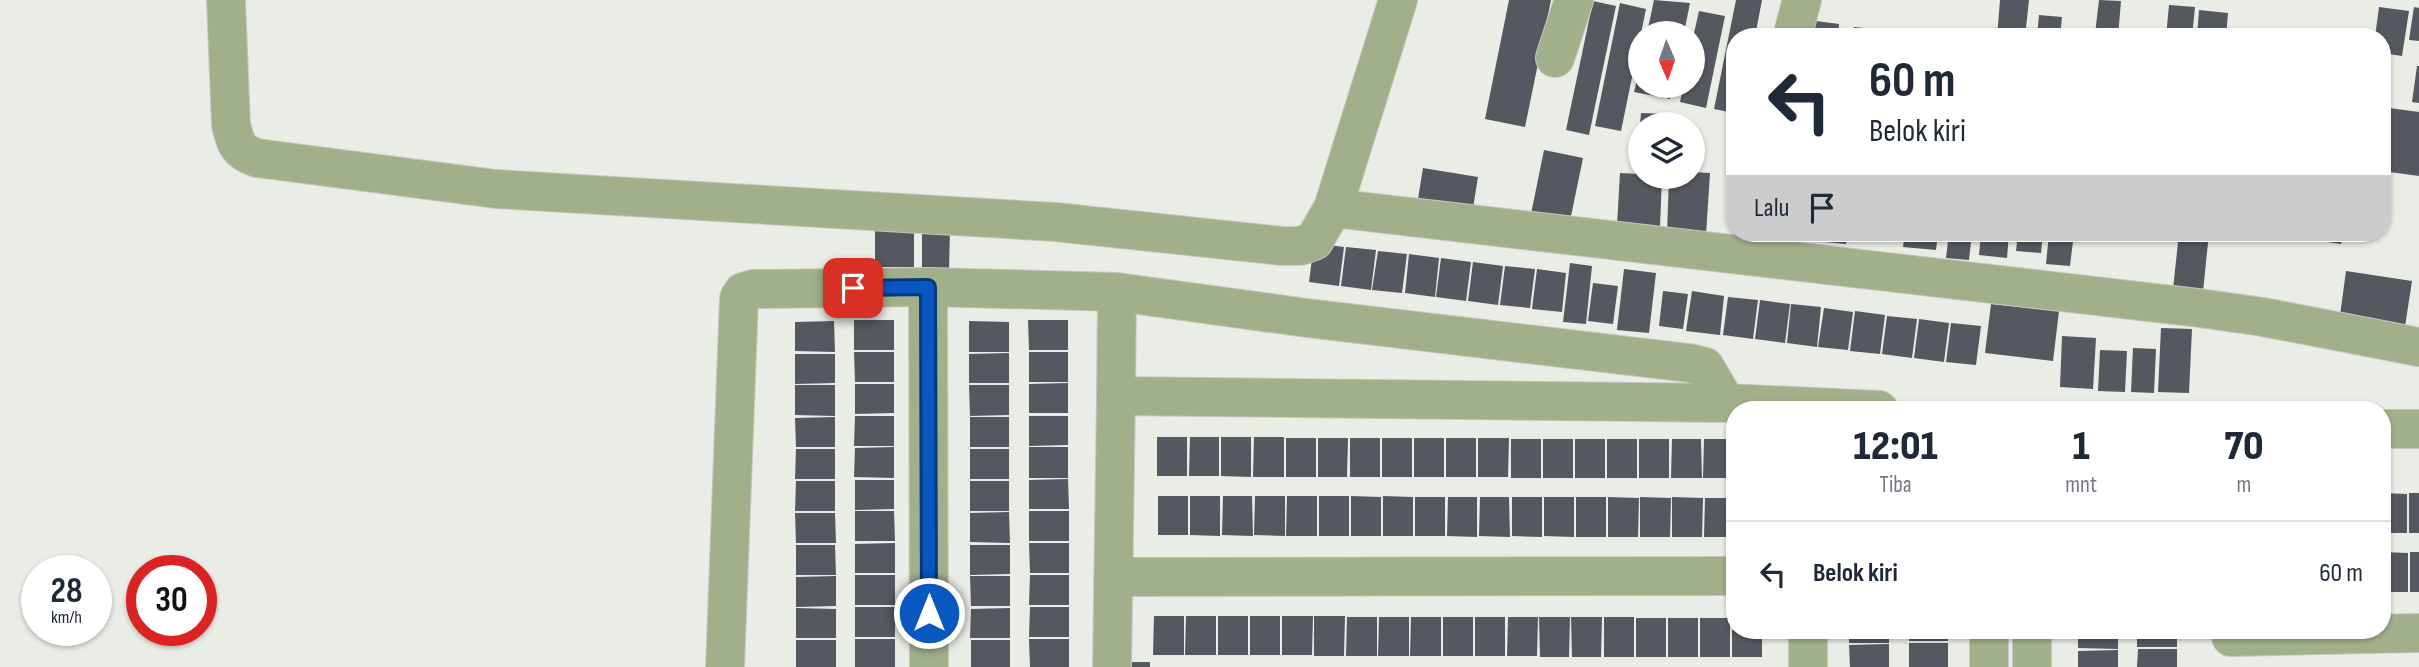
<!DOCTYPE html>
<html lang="id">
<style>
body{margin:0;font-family:"Sofia Sans Condensed",sans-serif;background:#f2f2f3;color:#1f2937;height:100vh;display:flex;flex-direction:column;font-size:26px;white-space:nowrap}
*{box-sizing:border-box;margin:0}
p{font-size:23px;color:#747a83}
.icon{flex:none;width:38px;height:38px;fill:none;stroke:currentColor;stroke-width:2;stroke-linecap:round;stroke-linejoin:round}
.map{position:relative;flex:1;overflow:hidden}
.sheet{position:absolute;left:1726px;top:401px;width:665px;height:238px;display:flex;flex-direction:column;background:#fff;border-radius:28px;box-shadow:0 2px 5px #0004}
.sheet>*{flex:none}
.hud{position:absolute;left:1726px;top:28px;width:665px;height:214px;border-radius:28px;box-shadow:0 2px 5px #0004;background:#fff;color:#1f2937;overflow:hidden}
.needle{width:46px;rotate:178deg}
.controls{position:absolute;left:1628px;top:21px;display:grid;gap:14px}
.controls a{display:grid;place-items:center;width:77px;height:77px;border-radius:50%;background:#fff;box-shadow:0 2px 5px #0004;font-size:35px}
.speed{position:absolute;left:21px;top:555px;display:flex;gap:14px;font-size:35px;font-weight:700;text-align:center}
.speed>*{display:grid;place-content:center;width:91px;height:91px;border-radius:50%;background:#fff;box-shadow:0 2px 5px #0004;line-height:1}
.speed small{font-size:18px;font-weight:400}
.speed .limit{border:10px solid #d22;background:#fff;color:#111}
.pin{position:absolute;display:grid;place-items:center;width:60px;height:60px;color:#fff;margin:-30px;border-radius:14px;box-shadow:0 4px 10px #0006}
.me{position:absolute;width:77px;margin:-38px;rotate:0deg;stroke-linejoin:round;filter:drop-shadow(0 0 5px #0008)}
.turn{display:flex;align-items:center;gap:24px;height:147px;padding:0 28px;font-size:32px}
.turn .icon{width:91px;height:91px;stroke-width:2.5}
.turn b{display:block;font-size:49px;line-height:60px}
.then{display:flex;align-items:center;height:66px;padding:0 28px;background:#0003;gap:14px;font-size:26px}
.eta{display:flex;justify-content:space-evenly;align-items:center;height:119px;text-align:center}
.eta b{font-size:42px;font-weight:800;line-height:49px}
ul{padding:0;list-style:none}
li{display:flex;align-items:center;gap:21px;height:105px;padding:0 28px;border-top:2px solid #e0e1e3}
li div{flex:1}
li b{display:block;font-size:26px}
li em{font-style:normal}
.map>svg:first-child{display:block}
.building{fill:#55585e}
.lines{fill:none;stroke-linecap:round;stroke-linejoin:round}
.minor-casing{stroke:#c6c8c2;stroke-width:40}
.minor{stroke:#a1b08b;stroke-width:38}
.route-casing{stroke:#06397d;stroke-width:18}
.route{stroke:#0957c1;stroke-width:12}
</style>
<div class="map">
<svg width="2419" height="667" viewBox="0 0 2419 667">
<rect width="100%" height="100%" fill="#eaede6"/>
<!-- building -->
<path class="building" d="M1509,0H1551L1525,127L1485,119Z
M1654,0L1690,3L1684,33H1647Z
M1736,0H1762L1755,37H1734V113L1714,109Z
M2000,0H2029L2025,37H1997Z
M2099,0L2121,1L2118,37L2095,34Z
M1593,1L1616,6L1589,135L1566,130Z
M1620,3L1646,9L1621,131L1595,126Z
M2169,5L2195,7L2192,37H2166Z
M2379,7L2409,11L2402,56L2382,53V37H2375Z
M2414,7L2419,8V41L2409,40Z
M2199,10L2228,13L2226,37H2197Z
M1699,11L1725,16L1706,108L1680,102L1683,86H1692V42Z
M2039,15L2062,17L2060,37H2037Z
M1801,19L1839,24L1838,37H1799Z
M1854,27L1875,29L1874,37H1853Z
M2417,66H2419V103L2412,102Z
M1639,72L1640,86H1673L1670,99L1634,92Z
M2382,107L2419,112V176L2382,171Z
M1641,113L1668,114L1667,124H1640Z
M1544,150L1583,158L1570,221L1531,214Z
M1423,168L1478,177L1472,214L1417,205Z
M1692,172L1710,173L1706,235L1667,233L1669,177H1692Z
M1620,173L1640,174V177H1662L1660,227L1617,225Z
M875,227L914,228V267H875Z
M922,229H950L949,272L922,273Z
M1816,233H1847L1846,244L1815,241Z
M1905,233H1938L1936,250L1903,247Z
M1949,233H1972L1969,260L1946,258Z
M1981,233H2009L2007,258L1979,255Z
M2018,233H2043L2041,253L2016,251Z
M2049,233H2074L2070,266L2046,264Z
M2179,233H2209L2203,292L2173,289Z
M2308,233H2342L2341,244L2307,239Z
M1314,243L1344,247L1339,286L1309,282Z
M1346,247L1376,250L1371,290L1341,286Z
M1378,251L1407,254L1402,293L1372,290Z
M1409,254L1439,258L1435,297L1405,293Z
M1441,258L1471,262L1466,301L1436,297Z
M1473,262L1503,266L1498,305L1468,301Z
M1570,263L1592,266L1586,324L1563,322Z
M1505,266L1535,269L1530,308L1500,305Z
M1537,269L1566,273L1562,312L1532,309Z
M1624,269L1656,273L1649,333L1617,330Z
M2346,271L2412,281L2404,333L2339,323Z
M1593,283L1618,286L1613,324L1588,321Z
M1663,291L1688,294L1683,329L1659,326Z
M1692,291L1724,296L1720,335L1686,331Z
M1728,297L1758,300L1753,339L1723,335Z
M1760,300L1790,304L1785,343L1755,339Z
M1791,304L1821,307L1817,347L1787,343Z
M1991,304L2059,311L2053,361L1985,353Z
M1824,308L1853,312L1848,350L1818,347Z
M1855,311L1885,315L1880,354L1850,351Z
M1887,316L1917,319L1912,358L1882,354Z
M1919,319L1949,323L1944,362L1914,358Z
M854,320H894V350H854Z
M1028,320H1068V350H1029Z
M834,321L835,352L795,351V322Z
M969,321L1009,322V352H969Z
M1951,323L1981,326L1976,365L1946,362Z
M2161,328L2192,329L2189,393L2158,392Z
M2062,336L2096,338L2093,389L2060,387Z
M2133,348L2156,349L2154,393L2131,392Z
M2100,350L2127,351L2125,392L2098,391Z
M854,352H894V382H855Z
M1029,352H1068V382H1029Z
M1009,353V383H969V354Z
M795,354H835V383L795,384Z
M1068,383V413H1029V384Z
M855,384H894V413L855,414Z
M795,385H835V416L795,415Z
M969,385H1009V415L970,416Z
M855,416H894V446H854Z
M1029,416H1068V445L1029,446Z
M835,417V447H796L795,418Z
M970,417H1009V447H970Z
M1157,437H1187V476H1157Z
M1190,437H1219V476H1189Z
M1221,437H1251V477L1221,476Z
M1254,437H1284V477H1253Z
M1286,438H1316V477H1286Z
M1318,438H1348L1347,477H1318Z
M1350,438H1380V477H1350Z
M1382,438H1412V477H1382Z
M1414,438H1444V477H1414Z
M1446,438H1476V477H1446Z
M1478,438H1509L1508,477H1478Z
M1511,439H1541V478H1511Z
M1543,439H1573V478H1543Z
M1575,439H1605V478H1575Z
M1607,439H1637V478H1607Z
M1639,439H1669V478H1639Z
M1672,439H1701L1702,478H1671Z
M1704,439H1733V478H1703Z
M894,447V478L854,477L855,448Z
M1029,447H1068V478H1029Z
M796,449H835V479H795Z
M970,449H1009V479H970Z
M1068,479L1069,509H1029V480Z
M855,480H894V509L855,510Z
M796,481H835V511H795Z
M970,481H1009V511H970Z
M2382,493L2407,494V533H2382Z
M2409,493H2419V533H2409Z
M1158,496H1188V535H1158Z
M1190,496H1220V536L1190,535Z
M1223,496H1252L1253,536L1222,535Z
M1255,496H1285V536L1254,535Z
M1287,496H1317V536H1286Z
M1319,496H1349V536H1319Z
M1351,496L1381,497V536H1351Z
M1383,496L1413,497V536H1383Z
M1415,497H1445V536H1415Z
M1448,497H1477V537L1447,536Z
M1480,497H1509L1510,537L1479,536Z
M1512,497H1542V537L1512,536Z
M1544,497H1574V537L1544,536Z
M1576,497H1606V537H1576Z
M1608,497L1639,498L1638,537H1608Z
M1640,497L1671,498L1670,537H1640Z
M1672,497L1703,498L1702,537H1672Z
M1705,498H1734V537H1704Z
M855,511H894L895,541H855Z
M1029,511H1069V541H1029Z
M1009,512L1010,543L970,542V513Z
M795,513H835L836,543H796Z
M895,543V573H855V544Z
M1029,543H1069V573H1030Z
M796,545H835L836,575H796Z
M970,545H1010V574L970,575Z
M2382,552L2408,553V592H2382Z
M2410,552H2419V592H2410Z
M855,575H895V605H855Z
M1030,575H1069V605H1029Z
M836,576V606L796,607V577Z
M970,576H1010V606H971Z
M855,607H895V637H855Z
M1030,607H1069V637H1029Z
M796,608L836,609V638H796Z
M1010,608V638H970L971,609Z
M1154,616H1184V655H1153Z
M1186,616H1216V655H1185Z
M1218,616H1248V655H1218Z
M1250,616H1280V655H1250Z
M1282,616H1313L1312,655H1282Z
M1314,616H1345L1344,656H1314Z
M1347,617H1377V656H1346Z
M1379,617H1409V656H1378Z
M1411,617H1441V656H1410Z
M1443,617H1473V656H1443Z
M1475,617H1505V656H1475Z
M1508,617H1538L1537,656H1507Z
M1539,617H1570L1569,657H1540Z
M1571,617H1602L1601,657H1572Z
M1604,617H1634V657H1604Z
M1636,618H1666V657H1636Z
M1668,618H1698V657H1668Z
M1700,618H1730V657H1700Z
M1732,630H1762V657H1732Z
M1849,630H1889V643H1849Z
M1909,630H1948V641H1909Z
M2078,630H2118V649L2078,648Z
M2137,630H2177V647H2137Z
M855,639H895V667H855Z
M1029,639H1069V667H1030Z
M796,640H836V667H796Z
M971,640H1010V667H971Z
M1909,643H1948V667H1909Z
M1889,644V667H1850L1849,645Z
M2138,649H2177V667H2137Z
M2118,650V667H2078V651Z
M1128,662H1150V667H1128Z"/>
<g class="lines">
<defs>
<path id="minor" d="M226,0L231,125C236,144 237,151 257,158L496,189L1055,222L1282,246H1300L1314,241L1333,208L1398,0
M1792,37L1802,0
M1555,58L1574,0
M1333,208L2199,308L2263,317L2419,347
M928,287L929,667
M1116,396L1117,292
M2382,429H2419
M1113,577L1734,576
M1989,630V667
M2231,637L2419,633
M725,667L739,298L743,292L753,289L928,287L1117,292L1307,318L1689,363L1705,367L1726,403
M1112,667L1116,396L1726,403L1879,410
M1808,667V630
M2032,667V630"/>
</defs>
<!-- minor casing -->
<use href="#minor" class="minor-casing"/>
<!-- minor -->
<use href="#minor" class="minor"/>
</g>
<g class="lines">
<defs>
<path id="route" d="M853,288L928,287L929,613"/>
</defs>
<!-- route casing -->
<use href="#route" class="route-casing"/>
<!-- route -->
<use href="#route" class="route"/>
</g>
</svg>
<div class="controls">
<a><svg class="needle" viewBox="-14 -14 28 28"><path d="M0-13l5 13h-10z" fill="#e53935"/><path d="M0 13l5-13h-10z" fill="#747a83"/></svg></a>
<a><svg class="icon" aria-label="layers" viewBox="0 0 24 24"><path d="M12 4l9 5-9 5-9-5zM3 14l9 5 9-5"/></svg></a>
</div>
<div class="speed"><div>28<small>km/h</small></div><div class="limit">30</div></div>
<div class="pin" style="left:853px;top:288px;background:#d93025"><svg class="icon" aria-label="arrive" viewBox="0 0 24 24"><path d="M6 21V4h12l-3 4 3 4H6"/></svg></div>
<svg class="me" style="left:929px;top:613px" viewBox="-20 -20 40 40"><circle r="17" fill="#0957c1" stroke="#fff" stroke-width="3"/><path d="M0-11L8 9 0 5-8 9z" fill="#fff"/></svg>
<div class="hud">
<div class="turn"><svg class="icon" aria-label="left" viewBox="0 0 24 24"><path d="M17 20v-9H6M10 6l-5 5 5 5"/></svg><div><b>60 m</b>Belok kiri</div></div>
<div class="then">Lalu<svg class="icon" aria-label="arrive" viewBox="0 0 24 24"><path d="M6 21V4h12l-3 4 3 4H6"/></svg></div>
</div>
<section class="sheet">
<div class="eta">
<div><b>12:01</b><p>Tiba</p></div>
<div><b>1</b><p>mnt</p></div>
<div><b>70</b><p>m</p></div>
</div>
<ul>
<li><svg class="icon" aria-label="left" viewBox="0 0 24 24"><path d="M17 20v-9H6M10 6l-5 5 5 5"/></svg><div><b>Belok kiri</b></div><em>60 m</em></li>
</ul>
</section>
</div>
